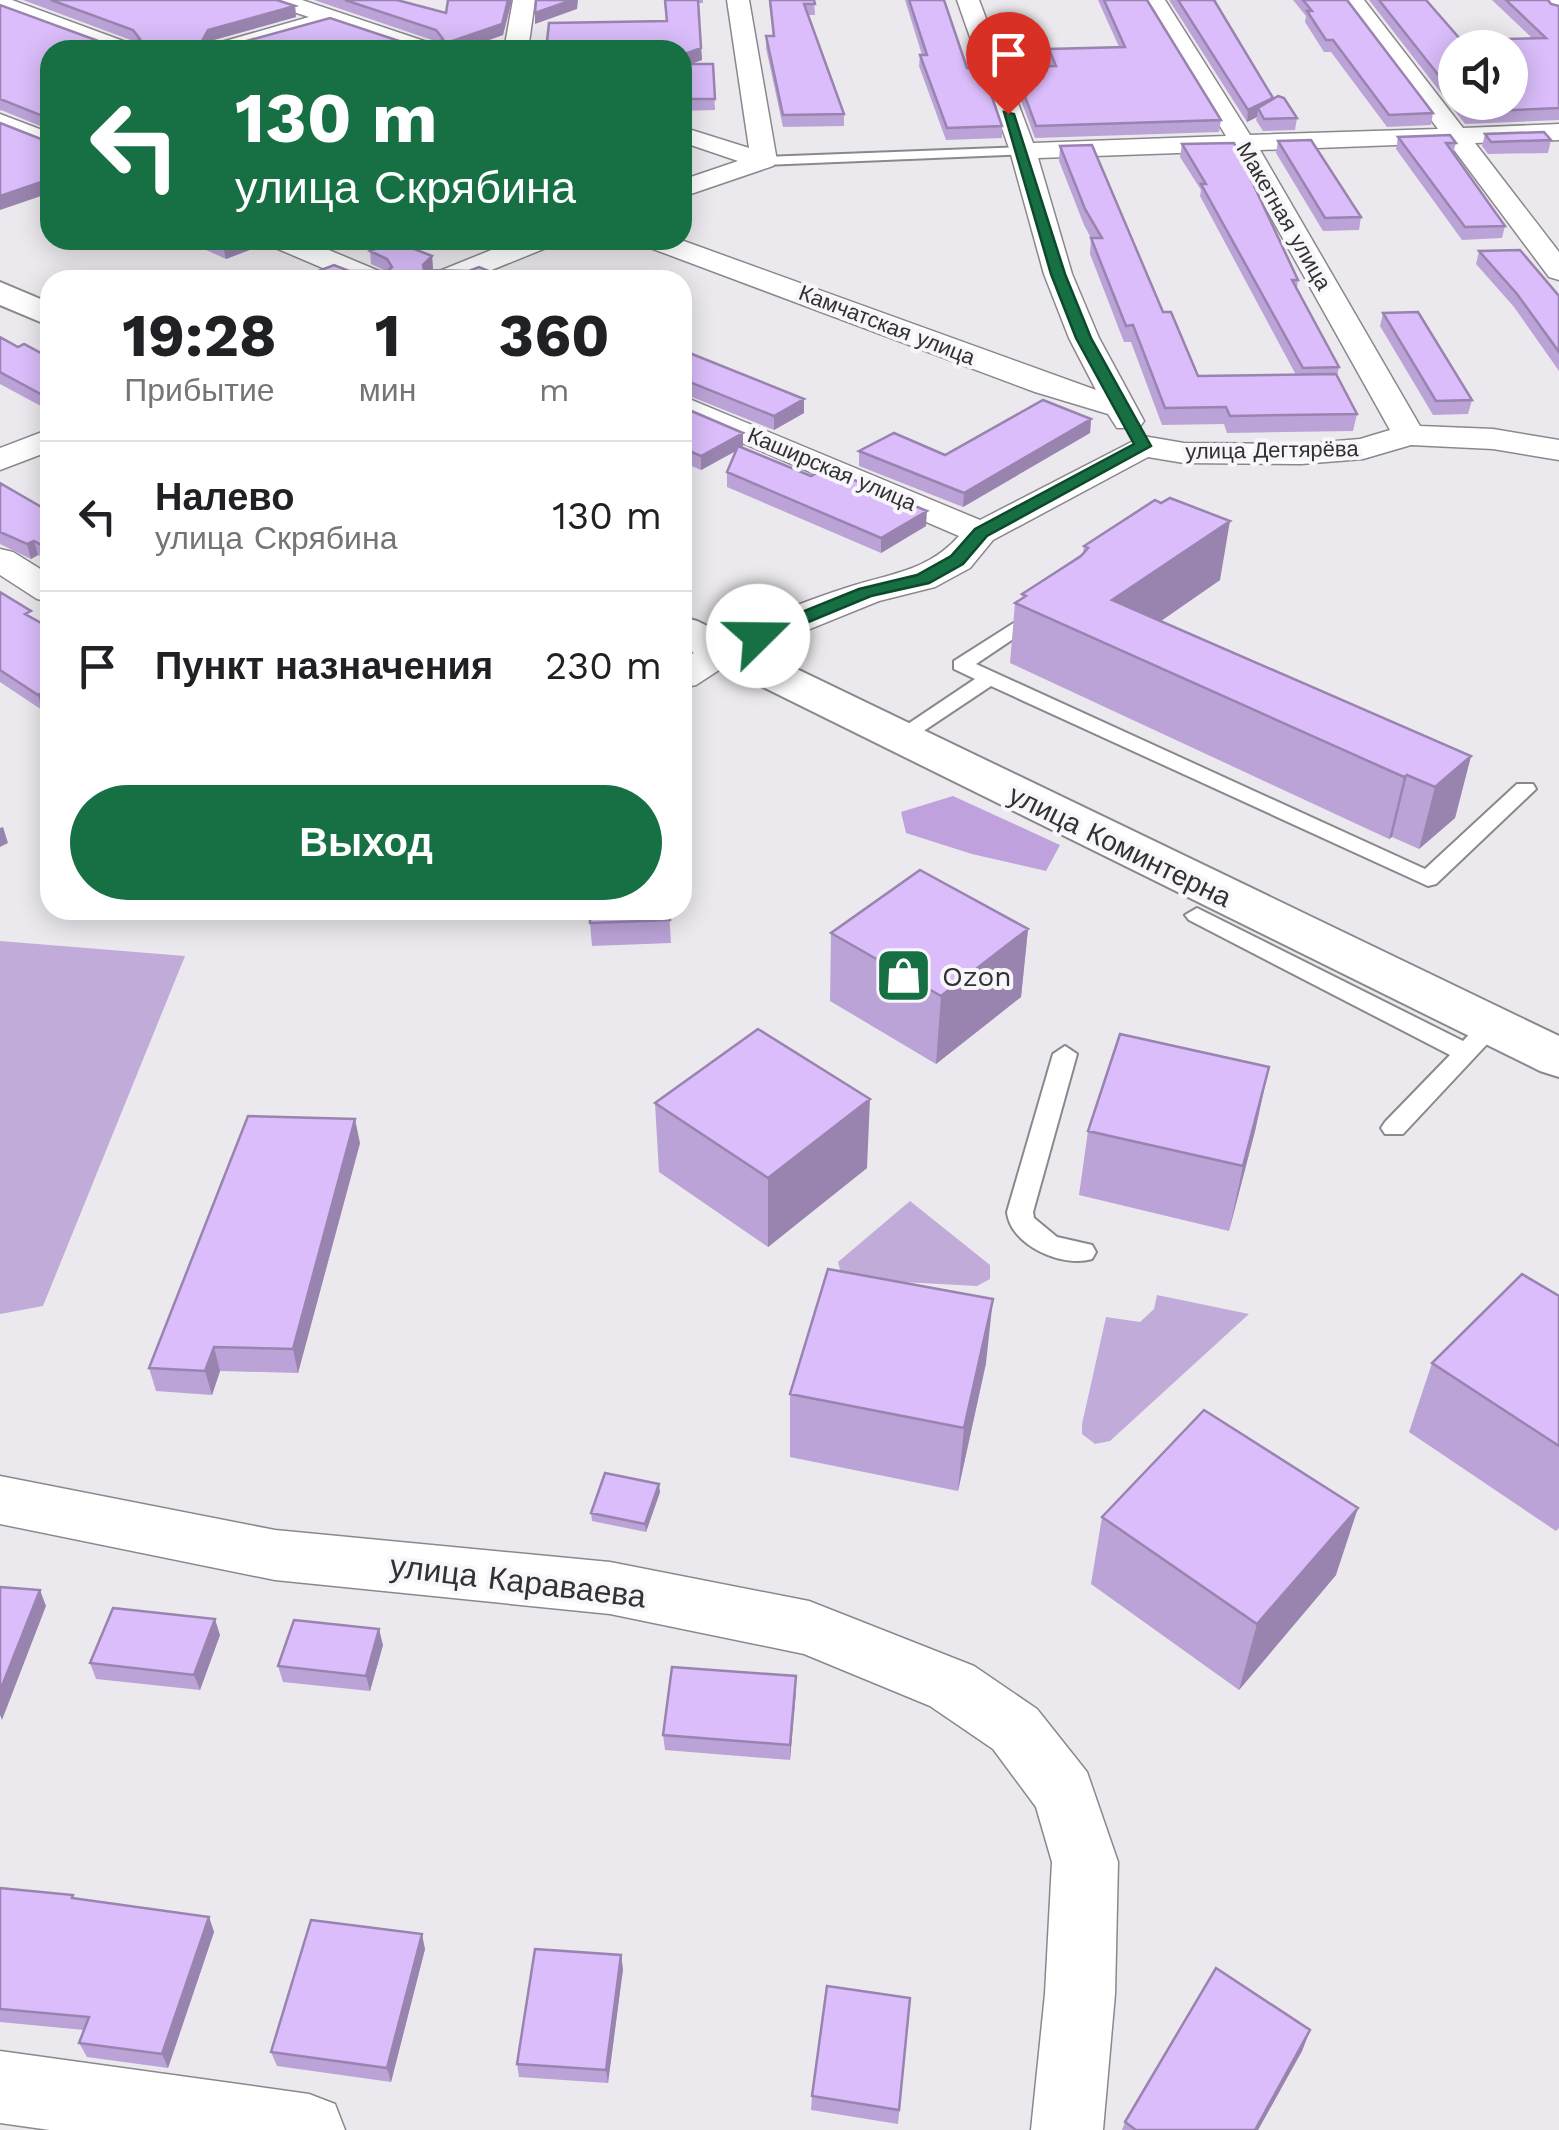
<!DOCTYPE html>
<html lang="ru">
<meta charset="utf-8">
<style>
body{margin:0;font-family:"Work Sans",sans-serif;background:#f6f6f6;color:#202124;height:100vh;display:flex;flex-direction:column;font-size:38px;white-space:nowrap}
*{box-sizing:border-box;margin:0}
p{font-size:32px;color:#757577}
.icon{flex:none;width:55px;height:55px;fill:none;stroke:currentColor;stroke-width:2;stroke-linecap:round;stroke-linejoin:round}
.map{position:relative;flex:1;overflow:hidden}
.side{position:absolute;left:40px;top:270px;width:652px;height:650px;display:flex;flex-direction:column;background:#fff;border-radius:30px;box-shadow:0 5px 25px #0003}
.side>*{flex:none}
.guide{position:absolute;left:40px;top:40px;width:652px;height:210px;border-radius:30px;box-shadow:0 5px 25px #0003;background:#167044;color:#fff;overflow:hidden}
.fabs{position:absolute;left:1438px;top:30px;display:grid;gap:20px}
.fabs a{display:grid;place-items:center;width:90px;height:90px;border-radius:50%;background:#fff;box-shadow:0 5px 25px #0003;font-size:50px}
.pin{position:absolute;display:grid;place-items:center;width:85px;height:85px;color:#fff;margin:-102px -42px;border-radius:50% 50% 50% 0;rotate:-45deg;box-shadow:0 0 10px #0007}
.pin .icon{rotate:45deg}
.me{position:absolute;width:110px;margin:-55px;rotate:68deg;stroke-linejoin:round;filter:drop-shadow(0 0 8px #0008)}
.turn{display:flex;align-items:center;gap:35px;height:210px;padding:0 30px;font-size:45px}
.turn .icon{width:130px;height:130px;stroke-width:2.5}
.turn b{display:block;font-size:70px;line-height:85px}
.eta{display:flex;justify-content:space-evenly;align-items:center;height:170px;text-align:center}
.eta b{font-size:60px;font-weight:700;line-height:70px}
.action{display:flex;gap:20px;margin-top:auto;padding:20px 30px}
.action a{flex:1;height:115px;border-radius:60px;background:#167044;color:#fff;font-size:40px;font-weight:700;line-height:115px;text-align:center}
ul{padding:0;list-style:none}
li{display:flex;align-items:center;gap:30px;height:150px;padding:0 30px;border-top:2px solid #e0e0e0}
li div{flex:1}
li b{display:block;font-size:38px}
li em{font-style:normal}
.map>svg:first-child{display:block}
.green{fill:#c1acd9}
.forest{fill:#bea1dd}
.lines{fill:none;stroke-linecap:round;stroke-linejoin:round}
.service-casing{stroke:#8a888c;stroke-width:4}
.minor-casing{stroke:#8a888c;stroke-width:3}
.tertiary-casing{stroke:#8a888c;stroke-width:4}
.service{fill:#fff;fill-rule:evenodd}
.minor{fill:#fff;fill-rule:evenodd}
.tertiary{fill:#fff;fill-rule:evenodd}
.wall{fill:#bba3d7;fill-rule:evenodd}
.shaded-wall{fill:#9984af}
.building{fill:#dabdfa;stroke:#9984af;stroke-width:2.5}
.route{fill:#167044;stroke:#0e492c;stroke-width:2.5}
.labels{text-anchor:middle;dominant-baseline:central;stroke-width:8;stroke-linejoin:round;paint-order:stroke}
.far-street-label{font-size:22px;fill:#323133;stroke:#f8f6fa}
.street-label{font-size:28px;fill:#323133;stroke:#f8f6fa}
.poi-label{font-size:28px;fill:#323133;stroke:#f8f6fa;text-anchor:start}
.near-street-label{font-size:32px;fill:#323133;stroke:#f8f6fa}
</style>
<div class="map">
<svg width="1559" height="2130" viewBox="0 0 1559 2130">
<rect width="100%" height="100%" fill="#ebe9ed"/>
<!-- green -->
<path class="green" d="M0,941L185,956L43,1306L0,1314Z
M910,1201L990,1265V1279L977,1286L865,1280L841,1274L838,1262Z
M1157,1295L1249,1314L1110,1441L1095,1444L1082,1434V1424L1106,1317L1140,1322L1154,1309Z"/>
<!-- forest -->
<path class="forest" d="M953,796L1060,845L1046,871L972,854L906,833L901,812Z"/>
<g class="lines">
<defs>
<path id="service" d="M1023,147L1030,151L1028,154L764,165L757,161L764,157Z
M1039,607L1046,609V617L976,664L1425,869L1517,784H1533L1536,789L1436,884L1428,886L991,686L907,742H893L890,738L893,734L975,679L954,669V661Z
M1197,908L1463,1041L1483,1020L1492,1018L1504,1026L1403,1134H1385L1381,1128L1385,1122L1450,1055L1189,920L1185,915Z
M1065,1046L1077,1054L1033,1212L1034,1218L1057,1237L1092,1245L1096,1252L1092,1259C1062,1268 1010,1245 1007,1212L1053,1054Z"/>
<path id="minor" d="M0,0H12L134,45L138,50H105L0,11Z
M269,0H302L436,45L440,50H405L332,25L244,50H207L211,45L309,17L272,5Z
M513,0H535L528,50H504Z
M727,0H749L777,161L773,166L682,197V180L738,161L682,142V127L749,148Z
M957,0H979L1033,143L1226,136L1143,0H1165L1250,135L1438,129L1342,0H1364L1463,128L1559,124V140L1475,143L1559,252V280L1549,277L1449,143L1260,150L1420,426L1493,429L1559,440V460L1493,449L1411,445L1363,459L1301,464L1184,463L1148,457L993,540L970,568L935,587L879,601L736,659L696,685L682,688V660C731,630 800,602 855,585C895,573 930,569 959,536L682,417V396L980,520L1143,436L1184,443L1301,444L1360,439L1390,430L1234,151L1038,158L1072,274L1099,338L1144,421L1139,428H1117L1108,414L1035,392L645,246L641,240H681L1096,390L1069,338L1044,274L1010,151Z
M1540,0H1559V15L1551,13Z
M0,114L50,133V150L0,130Z
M267,240H305L386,274L390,280H351L271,246Z
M516,240H555L551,246L467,280H428L432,274Z
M50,429V451L0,470V448Z
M0,549L13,552L50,575V602L37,599L0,575Z
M0,1476L275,1530L610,1562L809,1601L974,1666L1037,1709L1087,1772L1118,1862L1115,1994L1103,2130H1031L1045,1994L1052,1862L1036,1807L993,1749L930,1706L804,1654L610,1614L275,1580L0,1524Z
M0,2051L309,2094L335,2104L345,2130H50L0,2123Z"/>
<path id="tertiary" d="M0,282L50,303V326L0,305Z
M682,617L697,621L1559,1036V1077L1540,1071L682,647Z"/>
</defs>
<!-- service casing -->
<use href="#service" class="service-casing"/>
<!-- minor casing -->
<use href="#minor" class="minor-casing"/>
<!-- tertiary casing -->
<use href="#tertiary" class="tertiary-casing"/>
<!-- service -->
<use href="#service" class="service"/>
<!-- minor -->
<use href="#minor" class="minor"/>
<!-- tertiary -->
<use href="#tertiary" class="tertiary"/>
</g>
<!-- wall -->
<path class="wall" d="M23,0H277L295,6L296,17L210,41L438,42L314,0H397L446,13L448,0H512L503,35L461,50H50V130L1,110L0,111V5L101,42H136Z
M664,0H703V3H698L702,60L690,64H713L715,110L682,111V50L666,21Z
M769,0H814L815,15H808L844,114V126L783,127L766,48V36H773Z
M905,0H944L967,68L1002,126V138L946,140L919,66L920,55H922Z
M1098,0H1147L1221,120L1219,132L1035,138L1013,79L1014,67L1050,66L1048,61L1049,49L1119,47Z
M1169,0H1217L1215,1L1273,98L1297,118L1295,130L1263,131L1256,120L1257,117L1247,122Z
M1293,0H1347L1433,113L1431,125L1387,127L1331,52H1324L1305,22L1306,16Z
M1369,0H1426L1461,40L1532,38L1492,0H1548L1551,4L1559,6V120L1465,124ZM1455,48L1510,102H1455Z
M1485,134L1551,140L1548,153L1488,154L1482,146Z
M1398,137L1456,143L1453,153L1505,226L1502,238L1462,240L1396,149Z
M1278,141L1361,217L1359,230L1323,231L1276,153Z
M1182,144L1298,280L1297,288L1339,367L1337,376L1357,414L1353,431L1227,433L1224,424L1162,425L1131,342H1124L1090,254L1091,238L1084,225L1059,161L1060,146L1163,312L1198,376L1296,375L1200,196L1201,190L1180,157Z
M184,240H266L265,244L226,259Z
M370,251L432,256L433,269L511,280H300V278L349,271H386L371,264Z
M1479,251L1559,296V371L1514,307L1476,264Z
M1383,313L1472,400L1468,414L1433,415L1380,326Z
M0,337L18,347L50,358V411L0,384Z
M682,350L804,399V413L774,430L682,393Z
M682,407L743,447L742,448L926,526L881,553L727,487V472L736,451L701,470L682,462Z
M1091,419L1090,433L963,507L859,466V451L945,455Z
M0,483L50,512V562L38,555L31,559L0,544Z
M1084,546L1220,580L1161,621L1471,756L1455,818L1419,849L1392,837L1389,839L1010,663L1015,603L1022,599V594L1083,553Z
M0,592L33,618L50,628V706L42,710L0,682Z
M669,910L671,943L592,946L590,923Z
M1028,929L1021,997L936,1064L830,1001L831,933Z
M1269,1067L1255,1131L1229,1231L1079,1195L1088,1131Z
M655,1103L867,1168L768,1247L659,1172Z
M360,1143L298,1373L220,1371L212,1395L156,1391L149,1368Z
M1559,1296V1528L1556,1531L1409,1432L1432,1363Z
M986,1363L958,1491L790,1457V1394Z
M660,1492L646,1532L592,1521L591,1513Z
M1102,1517L1336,1575L1239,1690L1091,1584Z
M220,1635L200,1690L96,1679L90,1663Z
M383,1645L370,1691L283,1682L278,1666Z
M796,1676L790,1760L665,1750L663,1735Z
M0,1888L209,1917L214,1932L168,2068L87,2057L79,2043L84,2030L0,2022Z
M425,1949L391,2082L277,2066L271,2052Z
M623,1969L608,2083L519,2077L517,2064Z
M910,1998L898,2124L811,2110L812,2096Z
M1310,2030L1302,2051L1258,2130H1122L1125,2122Z"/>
<!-- shaded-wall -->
<path class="shaded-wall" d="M508,0H512L503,35L461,50H426Z
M572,0H578L577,9L535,24V13Z
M295,6L296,17L210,41H202L208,30Z
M701,48L702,60L682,67V55Z
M1273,98L1258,108L1257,117L1247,122L1248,110Z
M50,179V193L0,210V196Z
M238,240H266L265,244L226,259L223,246Z
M432,256L433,269L425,278L423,265Z
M804,399V413L774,430V416Z
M1091,419L1090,433L963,507L964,493Z
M743,433V447L701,470V456Z
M927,511L926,526L881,553V538Z
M1230,521L1220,580L1119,650L1112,600Z
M34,541L38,555L31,559L27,544Z
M50,688V706L42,710L38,695Z
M1471,756L1455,818L1419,849L1435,787Z
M1407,775L1392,837L1389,839L1404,777Z
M3,827L8,843L0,847V828Z
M1028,929L1021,997L936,1064L941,996Z
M1269,1067L1255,1131L1229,1231L1243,1166Z
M870,1099L867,1168L768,1247V1178Z
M355,1119L360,1143L298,1373L293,1349Z
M993,1299L986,1363L958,1491L964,1428Z
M214,1347L220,1371L212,1395L205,1371Z
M659,1484L660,1492L646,1532L645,1524Z
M1358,1508L1336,1575L1239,1690L1257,1624Z
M40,1590L46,1606L2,1720L0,1715V1691Z
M215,1619L220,1635L200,1690L194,1675Z
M379,1629L383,1645L370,1691L366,1676Z
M796,1676V1692L790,1760V1745Z
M209,1917L214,1932L168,2068L162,2054Z
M422,1934L425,1949L391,2082L387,2068Z
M621,1955L623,1969L608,2083L606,2070Z
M1310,2030L1302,2051L1258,2130H1255Z"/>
<!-- building -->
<path class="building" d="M51,0H277L295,6L208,30L202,41L243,42L330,18L402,42H439L443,39L436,30L345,0H397L446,13L448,0H508L502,24L426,50H50V119L0,99V5L101,42H136L140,39L133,30Z
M536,0H572L535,13Z
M665,0H698L701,48L682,55V50H546L549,23L667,21Z
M770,0H814L815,4H804L844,114L783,115L766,36H774Z
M909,0H944L967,68H982L1002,126L947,128L920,55H927Z
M1104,0H1147L1221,120L1036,126L1014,67L1056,66L1049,49L1125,47Z
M1178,0H1214L1273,98L1248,110Z
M1303,0H1347L1433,113L1389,115L1333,40H1326L1307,11H1312Z
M1379,0H1426L1461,40L1546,38L1506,0H1548L1551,4L1559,6V108L1467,112L1460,102H1510V48H1455V96Z
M682,64H713L715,99H682Z
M1278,96L1284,98L1297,118L1264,119L1258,108Z
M0,123L46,141L50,138V179L0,196Z
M1544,132L1551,140L1491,142L1485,134Z
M1450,135L1456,143H1446L1505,226L1465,227L1398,137Z
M1311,140L1361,217L1325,218L1278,141Z
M1234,143L1298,280H1292L1339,367L1303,368L1201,184H1206L1182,144Z
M1092,145L1163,312H1171L1198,376L1336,374L1357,414L1230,416L1226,407L1165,408L1133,325L1126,326L1091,238H1102L1085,209L1060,146Z
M211,240H238L223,246Z
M389,243L404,245L432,256L423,265L424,270L469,271L479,267L511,280H304L300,278L334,265L349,271H388L392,267L387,259L370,251Z
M1520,250L1559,296V352L1517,294L1479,251Z
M1418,312L1472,400L1436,401L1383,313Z
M0,337L18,347L24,344L50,358V399L0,372Z
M682,350L804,399L774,416L682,379Z
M1043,400L1091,419L964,493L859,451L894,433L945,455Z
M682,407L743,433L701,456L682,448Z
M738,446L811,476L826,468L927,511L881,538L727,472Z
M0,483L50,512V550L34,541L27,544L0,532Z
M1170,498L1230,521L1112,600L1471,756L1435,787L1407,775L1404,777L1015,603L1026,596L1022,594L1081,556L1088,548L1084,546L1155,500L1161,503Z
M0,592L31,611L25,614L50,628V688L38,695L0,670Z
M920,870L1028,929L941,996L831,933Z
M590,910H669L670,920L590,923Z
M758,1029L870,1099L768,1178L655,1103Z
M1120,1034L1269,1067L1243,1166L1088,1131Z
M248,1116L355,1119L293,1349L214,1347L205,1371L149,1368Z
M828,1269L993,1299L964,1428L790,1394Z
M1522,1274L1559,1296V1446L1432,1363Z
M1204,1410L1358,1508L1257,1624L1102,1517Z
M605,1473L659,1484L645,1524L591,1513Z
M0,1587L40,1590L0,1691Z
M113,1608L215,1619L194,1675L90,1663Z
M294,1620L379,1629L366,1676L278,1666Z
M672,1667L796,1676L790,1745L663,1735Z
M0,1888L73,1895L72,1898L209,1917L162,2054L79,2043L89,2017L0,2009Z
M311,1920L422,1934L387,2068L271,2052Z
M535,1949L621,1955L606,2070L517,2064Z
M1216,1968L1310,2030L1255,2130H1136L1125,2122Z
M827,1986L910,1998L899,2110L812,2096Z"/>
<!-- route -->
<path class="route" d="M1004,112L1014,114L1065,274L1091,338L1151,446L987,536L963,564L929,583L871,596L765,640H752V632L859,589L917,575L951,556L975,529L1134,444L1076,338L1051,274Z"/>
<!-- icons -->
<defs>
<symbol id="shop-square" viewBox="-11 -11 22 22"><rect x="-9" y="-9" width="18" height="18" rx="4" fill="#167044" stroke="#f8f6fa"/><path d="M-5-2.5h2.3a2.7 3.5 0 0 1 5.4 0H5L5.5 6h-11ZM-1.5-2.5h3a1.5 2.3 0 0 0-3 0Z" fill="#fff"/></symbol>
</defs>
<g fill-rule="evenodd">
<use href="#shop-square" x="872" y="944" width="63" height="63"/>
</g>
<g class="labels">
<!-- far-street labels -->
<g class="far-street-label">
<text transform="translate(1284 216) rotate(60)">Макетная улица</text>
<text transform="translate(887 325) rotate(21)">Камчатская улица</text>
<text transform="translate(1272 450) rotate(-1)">улица Дегтярёва</text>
<text transform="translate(832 469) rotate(23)">Каширская улица</text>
</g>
<!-- street labels -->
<g class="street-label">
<text transform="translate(1120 846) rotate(26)">улица Коминтерна</text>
</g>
<!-- poi labels -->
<g class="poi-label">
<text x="942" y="976">Ozon</text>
</g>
<!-- near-street labels -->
<g class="near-street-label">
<text transform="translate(518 1581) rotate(7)">улица Караваева</text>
</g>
</g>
</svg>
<div class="fabs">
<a><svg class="icon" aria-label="sound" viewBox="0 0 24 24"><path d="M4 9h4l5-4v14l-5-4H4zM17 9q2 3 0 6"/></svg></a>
</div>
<div class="pin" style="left:1008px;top:114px;background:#d93025"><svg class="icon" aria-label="arrive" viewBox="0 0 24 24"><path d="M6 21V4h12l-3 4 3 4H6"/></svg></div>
<svg class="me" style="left:758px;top:636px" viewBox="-20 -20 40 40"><circle r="19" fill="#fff"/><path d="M0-13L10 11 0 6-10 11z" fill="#167044"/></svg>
<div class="guide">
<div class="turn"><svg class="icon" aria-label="left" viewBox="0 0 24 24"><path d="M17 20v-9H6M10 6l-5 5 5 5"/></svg><div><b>130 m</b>улица Скрябина</div></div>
</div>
<section class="side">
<div class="eta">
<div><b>19:28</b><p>Прибытие</p></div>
<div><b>1</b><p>мин</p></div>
<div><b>360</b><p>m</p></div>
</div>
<ul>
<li><svg class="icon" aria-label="left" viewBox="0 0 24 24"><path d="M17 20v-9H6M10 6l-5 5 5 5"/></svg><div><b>Налево</b><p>улица Скрябина</p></div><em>130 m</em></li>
<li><svg class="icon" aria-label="arrive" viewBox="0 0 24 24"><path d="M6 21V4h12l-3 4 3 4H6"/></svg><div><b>Пункт назначения</b></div><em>230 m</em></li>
</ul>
<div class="action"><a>Выход</a></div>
</section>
</div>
